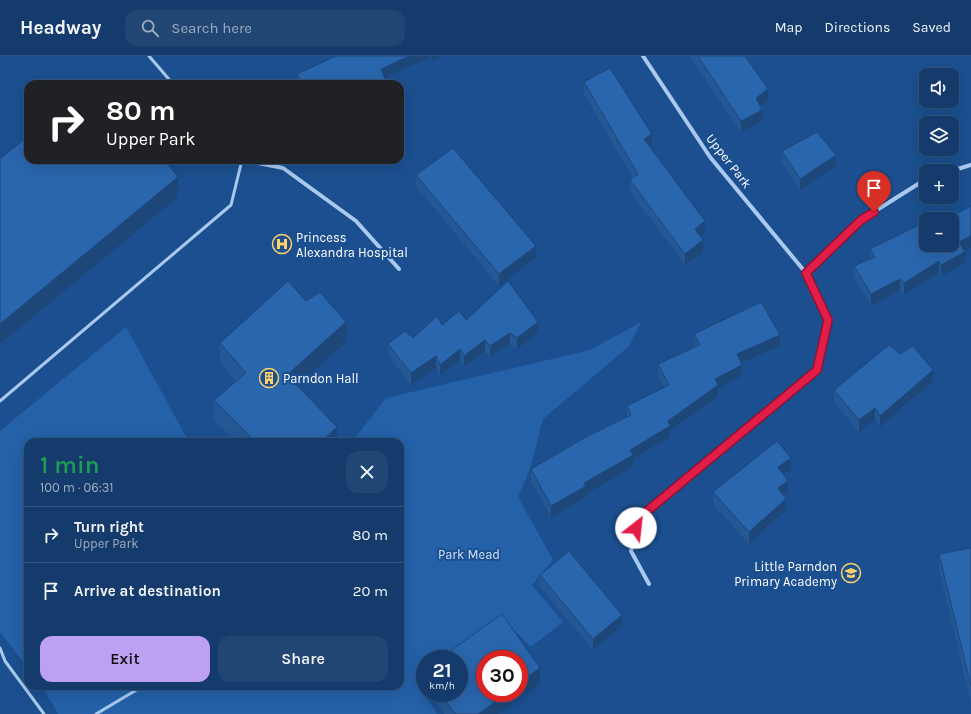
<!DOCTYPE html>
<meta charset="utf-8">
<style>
body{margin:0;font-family:Karla,sans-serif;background:#214673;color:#f1f3f6;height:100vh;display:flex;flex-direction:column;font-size:15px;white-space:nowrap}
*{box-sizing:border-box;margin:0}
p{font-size:13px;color:#9dadc1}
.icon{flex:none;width:22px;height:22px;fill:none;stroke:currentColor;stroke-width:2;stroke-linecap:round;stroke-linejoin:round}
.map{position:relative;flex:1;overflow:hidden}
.details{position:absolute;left:24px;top:382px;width:380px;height:252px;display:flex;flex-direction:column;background:#143b6b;border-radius:12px;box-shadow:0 4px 16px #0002,0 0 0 1px #33557e}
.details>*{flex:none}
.top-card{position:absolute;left:24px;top:24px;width:380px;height:84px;border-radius:12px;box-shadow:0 4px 16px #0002,0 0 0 1px #33557e;background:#202124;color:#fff;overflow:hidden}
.tools{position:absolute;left:919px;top:12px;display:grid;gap:8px}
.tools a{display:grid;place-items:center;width:40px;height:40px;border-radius:8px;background:#143b6b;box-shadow:0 4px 16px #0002,0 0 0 1px #33557e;font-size:20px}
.speed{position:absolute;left:416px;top:594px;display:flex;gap:8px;font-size:20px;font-weight:700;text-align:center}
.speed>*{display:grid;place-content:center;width:52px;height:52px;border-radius:50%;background:#143b6b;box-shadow:0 4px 16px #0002,0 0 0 1px #33557e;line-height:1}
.speed small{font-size:10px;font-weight:400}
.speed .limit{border:6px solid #d22;background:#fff;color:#111}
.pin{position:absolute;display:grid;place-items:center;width:34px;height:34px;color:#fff;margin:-41px -17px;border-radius:50% 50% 50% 0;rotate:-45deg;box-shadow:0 0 4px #0007}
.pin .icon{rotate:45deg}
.me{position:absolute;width:44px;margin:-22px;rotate:29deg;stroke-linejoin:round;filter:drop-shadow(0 0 3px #0008)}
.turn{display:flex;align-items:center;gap:14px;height:84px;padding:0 16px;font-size:18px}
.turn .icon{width:52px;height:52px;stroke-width:2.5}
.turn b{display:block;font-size:28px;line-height:34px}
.round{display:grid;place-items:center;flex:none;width:42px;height:42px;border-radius:12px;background:#214673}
.summary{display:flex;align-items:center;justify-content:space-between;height:68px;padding:0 16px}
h1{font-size:24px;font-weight:600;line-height:30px;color:#1e9e55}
.button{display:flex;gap:8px;margin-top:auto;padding:8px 16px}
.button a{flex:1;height:46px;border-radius:12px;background:#bca0f2;color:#111;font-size:16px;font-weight:600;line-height:46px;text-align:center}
.button a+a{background:#214673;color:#f1f3f6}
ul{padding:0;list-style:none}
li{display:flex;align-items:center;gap:12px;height:56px;padding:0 16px;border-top:1px solid #33557e}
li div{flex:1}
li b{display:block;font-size:15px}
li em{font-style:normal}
header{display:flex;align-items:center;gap:24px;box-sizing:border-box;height:56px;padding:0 20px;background:#143b6b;border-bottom:1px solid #33557e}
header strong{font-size:19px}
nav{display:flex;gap:22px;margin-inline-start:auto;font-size:14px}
.search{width:280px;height:36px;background:#214673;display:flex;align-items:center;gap:10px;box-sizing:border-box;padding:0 14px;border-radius:12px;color:#9dadc1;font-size:15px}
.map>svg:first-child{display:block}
.green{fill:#2461a8}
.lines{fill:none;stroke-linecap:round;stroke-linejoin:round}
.lane{stroke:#a9c9ee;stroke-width:3}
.street{stroke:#a9c9ee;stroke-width:4}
.wall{fill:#245895}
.shaded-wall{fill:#1d4779}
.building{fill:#2a66ad;stroke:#1d4779}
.route-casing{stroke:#92132f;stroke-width:10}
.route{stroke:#e11d48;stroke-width:7}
.labels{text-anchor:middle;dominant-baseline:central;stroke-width:4;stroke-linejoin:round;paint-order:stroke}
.street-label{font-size:13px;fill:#fff;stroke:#1b4f8f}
.poi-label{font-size:13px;fill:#fff;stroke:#1b4f8f;text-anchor:start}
.park-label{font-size:13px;fill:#cfe3fa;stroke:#1b4f8f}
</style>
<header>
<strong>Headway</strong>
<div class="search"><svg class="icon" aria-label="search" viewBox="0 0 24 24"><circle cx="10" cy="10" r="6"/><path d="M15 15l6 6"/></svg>Search here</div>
<nav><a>Map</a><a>Directions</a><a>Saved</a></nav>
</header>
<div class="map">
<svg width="971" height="658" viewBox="0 0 971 658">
<rect width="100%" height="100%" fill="#1b4f8f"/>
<!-- green -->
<path class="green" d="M641,266L628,291L543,363L530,413L518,441L553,504L532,529L563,566L531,591L512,572L500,571L455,603H425V625L419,629L437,658H58L42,630H400V386H352L386,342L590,294Z
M126,271L189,386H28V612L0,576V375Z"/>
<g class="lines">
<!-- lane -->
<path class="lane" d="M149,0L173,28
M0,345L231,149L242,104
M0,592L5,605L44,658
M96,658L143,630"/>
<!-- street -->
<path class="street" d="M643,0L710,101L806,217L828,264L817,314L640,461L631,495L649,528
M243,104L283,112L356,165L399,213
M951,115L971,109
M806,217L861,164L926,123"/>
</g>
<!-- wall -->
<path class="wall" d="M336,0H442L431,5L430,1L385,22L386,28H297V18Z
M690,0H745L768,45L760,50L762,65L741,76Z
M584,26L652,89L650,91L705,176L700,180L703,196L685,209L630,136V124L633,122L584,38Z
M782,95L836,110L800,134L782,107Z
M416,119L536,201L499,230L416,130Z
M926,173L964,195L965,207L941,221L939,217L904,239L900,234L871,250L854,222V210L870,203V193Z
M306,245L346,286L298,329L337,386H236L214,364V344L236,325L220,307V287Z
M466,264L538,277L517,293L510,288L490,301L485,295L464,311L460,304L440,320L436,312L411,329L388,299V288L413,282L442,269Z
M694,278L780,290L742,307V320L718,333V340L670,375V381L633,403V411L586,438V441L551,462L531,425V413L627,361V350L664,331L658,320V308L695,291L694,290Z
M933,325L880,371L875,363L859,376L834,345V334Z
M791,414L784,419L788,436L783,440L786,454L749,488L713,448V436Z
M971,492V646L939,514V498Z
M540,519L622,570L593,594L540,531Z
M425,613V632L424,630V614Z
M540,628L498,658H444L429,637H459Z"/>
<!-- shaded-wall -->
<path class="shaded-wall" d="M409,0H430V1L381,24V13Z
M431,0H442L431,5Z
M386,25V28H379Z
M768,33V45L756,53V42Z
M762,54V65L741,76V65Z
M652,78V89L644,94V83Z
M836,99V110L800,134V123Z
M178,121V141L0,288V268Z
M705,165V176L695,184V173Z
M971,180V192L959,197V186Z
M703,184V196L685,209V198Z
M536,190V201L499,230V218Z
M965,196V207L941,221V209Z
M939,205V217L904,239V227Z
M900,223V234L871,250V238Z
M346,266V286L287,339V319Z
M538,266V277L517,293V282Z
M510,277V288L490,301V290Z
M780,279V290L737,309V298Z
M485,284V295L464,311V300Z
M460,293V304L440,320V309Z
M436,300V312L411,329V317Z
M742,309V320L718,333V340L670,375V381L633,403V411L586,438V441L551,462V450L584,427L668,365L715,323Z
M933,314V325L880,371V360Z
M875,352V363L859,376V364Z
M337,371V386H321Z
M791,402V414L778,422V411Z
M788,425V436L778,444V432Z
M786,443V454L749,488V476Z
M622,559V570L593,594V583Z
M540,612V628L498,658H478L493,646L505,637H519V627Z"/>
<!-- building -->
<path class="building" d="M336,0H409L381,13L386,25L379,28H302L297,18Z
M698,0H745L768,33L756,42L762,54L741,65Z
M610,12L652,78L644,83L705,165L695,173L703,184L685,198L630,124L638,118L584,26Z
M97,23L101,28H91Z
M817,76L836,99L800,123L782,95Z
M28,80V104H164L178,121L0,268V103Z
M453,92L536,190L499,218L416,119Z
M971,150V180L959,186L965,196L941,209L939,205L904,227L900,223L871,238L854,210L875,201L870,193L923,167L926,173V189H952V163H946Z
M288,225L306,245L320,236L346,266L287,319L337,371L321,386H256L214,344L246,317L220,287Z
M508,225L538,266L517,282L510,277L490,290L485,284L464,300L460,293L440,309L436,300L411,317L388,288L405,275L413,282L437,260L442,269L459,255L466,264Z
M761,246L780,279L737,298L742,309L715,323L718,329L668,365L670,370L630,394L633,399L584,427L586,430L551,450L531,413L586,381L631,359L627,350L669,329L658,308L700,289L694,278Z
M889,289L900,298L913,290L933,314L880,360L875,352L859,364L834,334Z
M777,385L791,402L778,411L788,425L778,432L786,443L749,476L713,436Z
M971,492V630L939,498Z
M569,495L622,559L593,583L540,519Z
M502,558L540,612L519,627V603H485V637H505L493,646L494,647L478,658H455L440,637H459V603H439Z"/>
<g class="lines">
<defs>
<path id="route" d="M636,472L640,461L817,314L828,264L806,217L861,164L874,156"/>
</defs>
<!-- route casing -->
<use href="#route" class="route-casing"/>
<!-- route -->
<use href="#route" class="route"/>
</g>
<!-- icons -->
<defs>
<symbol id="hospital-ring" viewBox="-11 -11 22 22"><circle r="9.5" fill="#1b4f8f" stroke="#ffd166" stroke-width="1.5"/><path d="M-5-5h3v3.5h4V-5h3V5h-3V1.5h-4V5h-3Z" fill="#ffd166"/></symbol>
<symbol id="building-ring" viewBox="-11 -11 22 22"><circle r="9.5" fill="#1b4f8f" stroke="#ffd166" stroke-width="1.5"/><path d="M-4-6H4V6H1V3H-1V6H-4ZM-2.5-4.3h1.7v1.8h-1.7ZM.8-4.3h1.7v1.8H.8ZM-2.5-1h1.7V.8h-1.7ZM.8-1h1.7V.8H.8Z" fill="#ffd166"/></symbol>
<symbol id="school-ring" viewBox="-11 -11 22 22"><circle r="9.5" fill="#1b4f8f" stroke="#ffd166" stroke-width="1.5"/><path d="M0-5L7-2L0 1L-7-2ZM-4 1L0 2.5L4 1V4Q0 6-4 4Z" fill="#ffd166"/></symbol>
</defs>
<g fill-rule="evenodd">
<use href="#hospital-ring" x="271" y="177" width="22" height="22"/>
<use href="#building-ring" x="258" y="311" width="22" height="22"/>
<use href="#school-ring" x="840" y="506" width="22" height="22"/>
</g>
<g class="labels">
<!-- street labels -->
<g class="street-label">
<text transform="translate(729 105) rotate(52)">Upper Park</text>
</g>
<!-- poi labels -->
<g class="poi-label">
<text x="296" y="181">Princess<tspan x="296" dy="15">Alexandra Hospital</tspan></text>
<text x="283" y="322">Parndon Hall</text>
<text x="837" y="510" text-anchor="end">Little Parndon<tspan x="837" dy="15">Primary Academy</tspan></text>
</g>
<!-- park labels -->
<g class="park-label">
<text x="469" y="498">Park Mead</text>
</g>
</g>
</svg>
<div class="tools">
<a><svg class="icon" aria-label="sound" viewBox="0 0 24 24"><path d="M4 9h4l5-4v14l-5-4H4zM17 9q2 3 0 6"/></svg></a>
<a><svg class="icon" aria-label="layers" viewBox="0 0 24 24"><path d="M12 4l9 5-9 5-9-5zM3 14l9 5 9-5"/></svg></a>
<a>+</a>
<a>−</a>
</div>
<div class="speed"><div>21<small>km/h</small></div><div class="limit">30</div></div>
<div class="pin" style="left:874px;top:156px;background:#d93025"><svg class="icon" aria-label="arrive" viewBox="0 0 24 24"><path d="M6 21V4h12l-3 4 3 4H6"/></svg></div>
<svg class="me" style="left:636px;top:472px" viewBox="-20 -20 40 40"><circle r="19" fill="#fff"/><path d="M0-13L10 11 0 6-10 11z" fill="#e11d48"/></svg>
<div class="top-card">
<div class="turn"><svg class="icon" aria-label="right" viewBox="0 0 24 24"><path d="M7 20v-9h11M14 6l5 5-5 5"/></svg><div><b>80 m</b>Upper Park</div></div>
</div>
<section class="details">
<div class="summary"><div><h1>1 min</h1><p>100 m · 06:31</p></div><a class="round"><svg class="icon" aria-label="close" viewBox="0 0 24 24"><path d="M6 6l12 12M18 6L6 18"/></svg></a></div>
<ul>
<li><svg class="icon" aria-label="right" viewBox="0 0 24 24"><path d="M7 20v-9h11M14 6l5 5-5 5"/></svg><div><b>Turn right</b><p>Upper Park</p></div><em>80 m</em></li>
<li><svg class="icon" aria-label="arrive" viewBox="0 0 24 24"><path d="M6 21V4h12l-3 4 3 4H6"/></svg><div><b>Arrive at destination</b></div><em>20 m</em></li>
</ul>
<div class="button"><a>Exit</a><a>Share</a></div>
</section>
</div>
